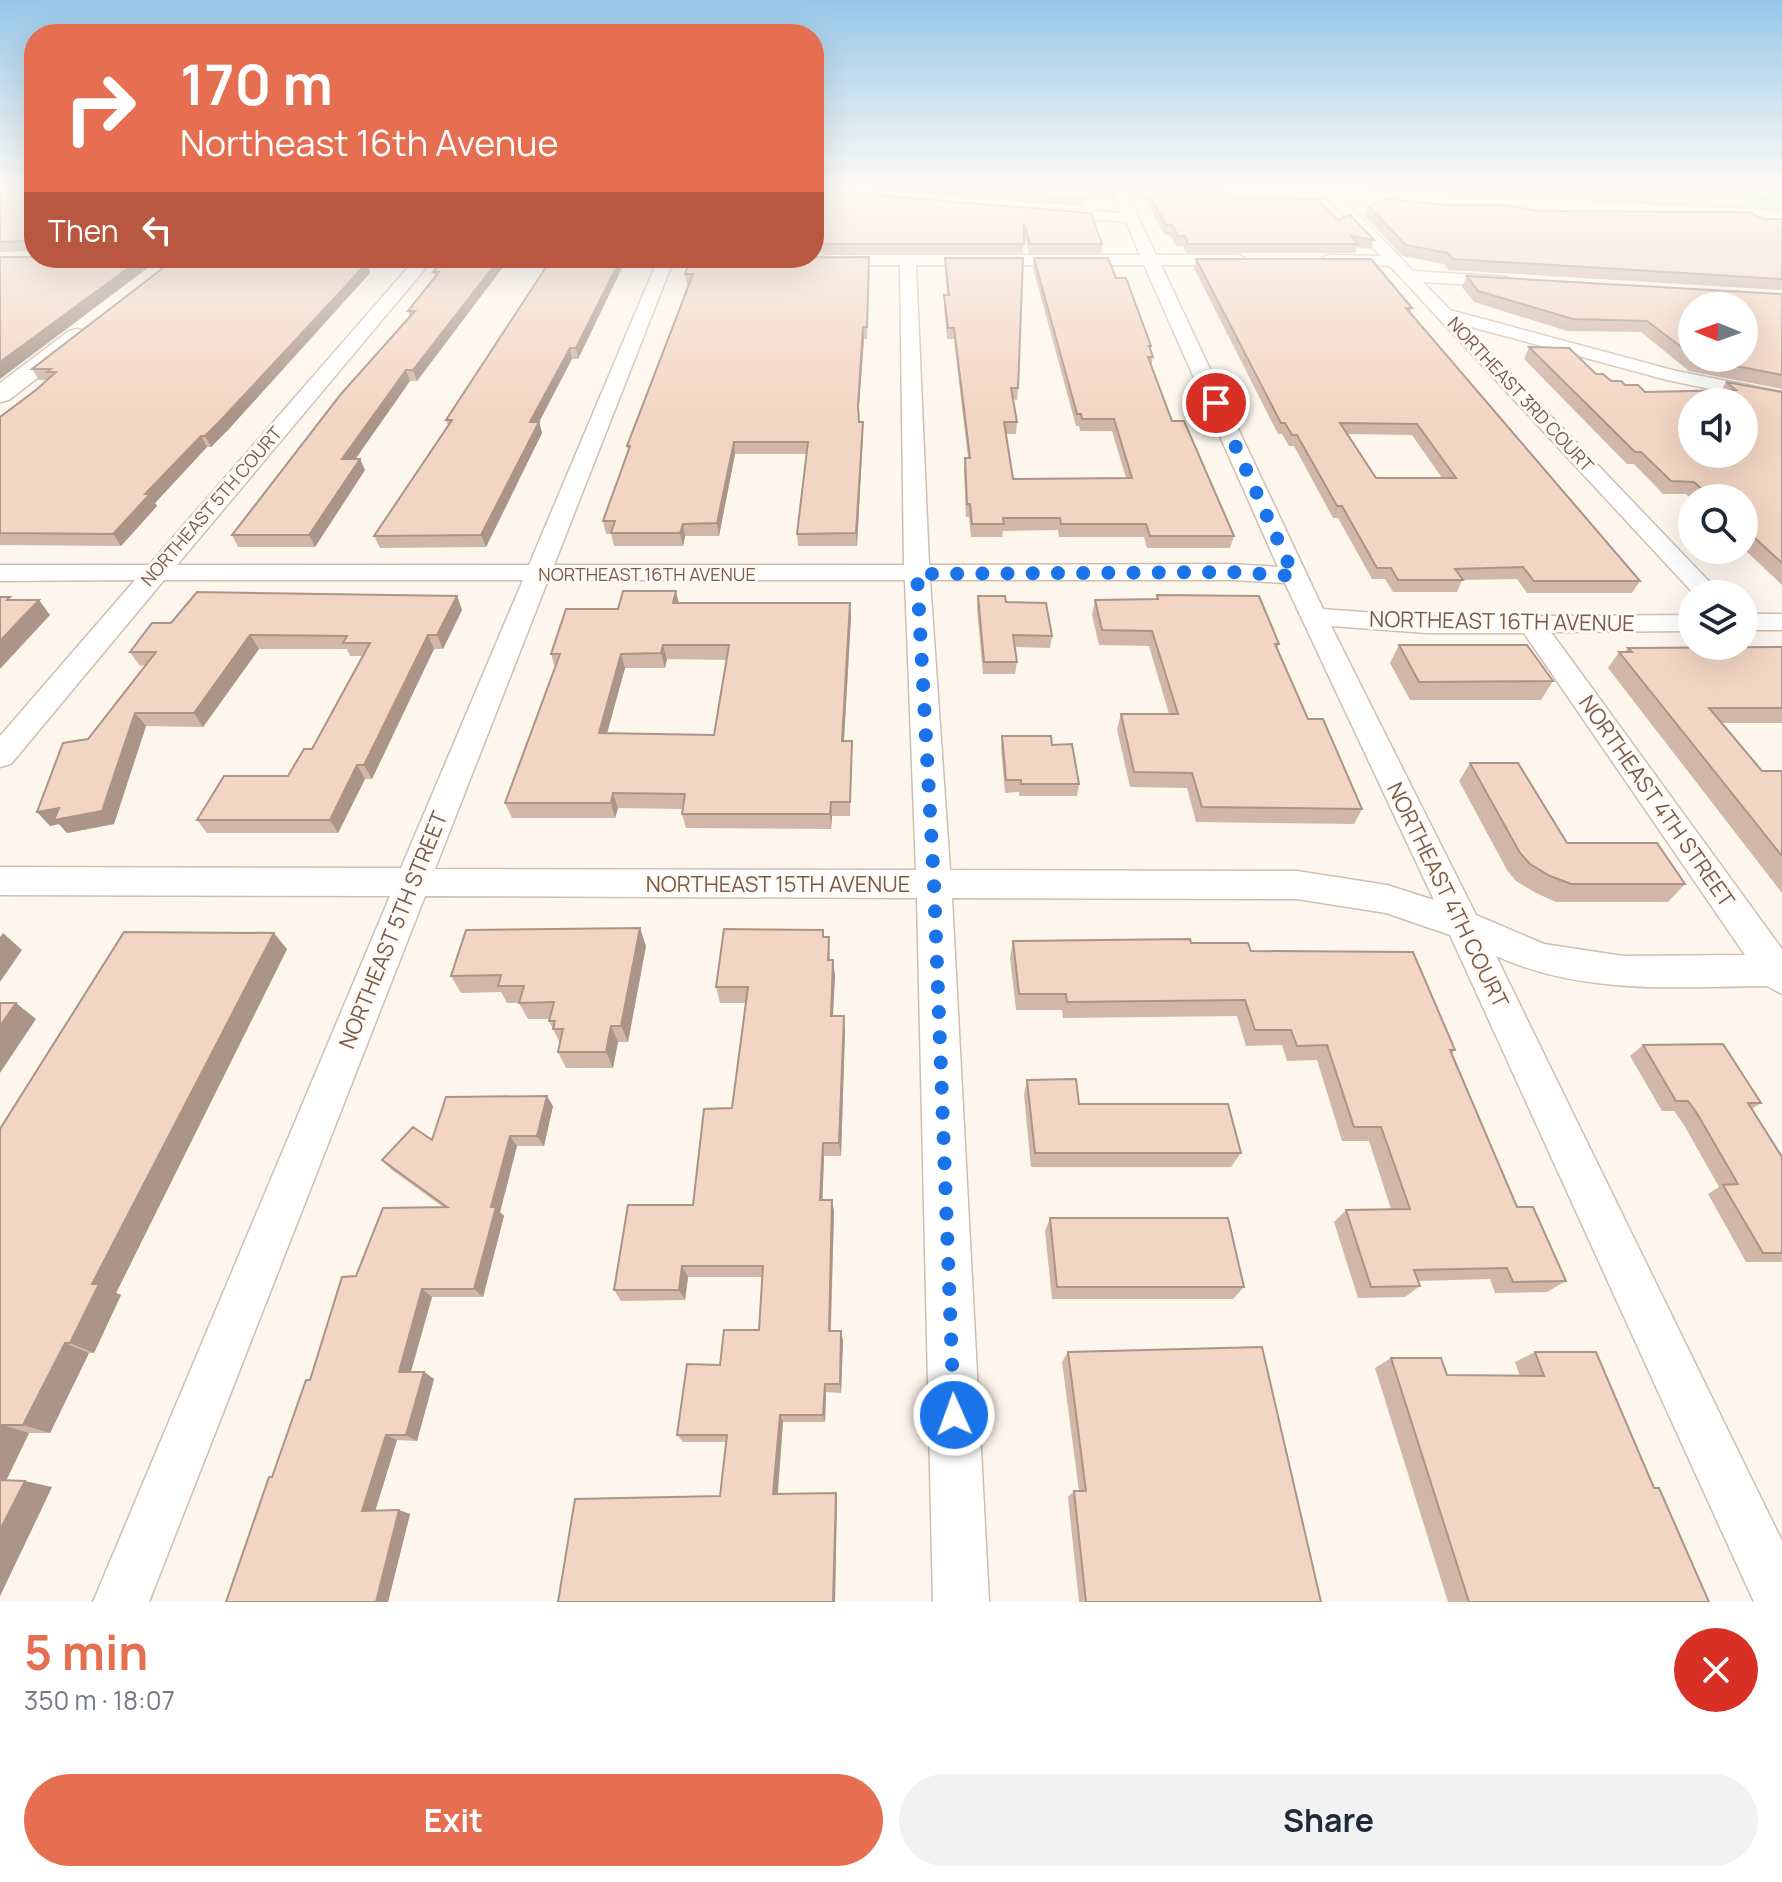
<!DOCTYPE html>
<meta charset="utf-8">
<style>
body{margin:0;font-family:Manrope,sans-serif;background:#f2f2f3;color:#1f2937;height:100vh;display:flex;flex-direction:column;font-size:30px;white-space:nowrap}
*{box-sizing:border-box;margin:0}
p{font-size:26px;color:#747a83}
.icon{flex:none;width:44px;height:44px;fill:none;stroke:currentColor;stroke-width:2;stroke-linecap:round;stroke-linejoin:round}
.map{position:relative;height:1602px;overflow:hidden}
.drawer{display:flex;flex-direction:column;background:#fff;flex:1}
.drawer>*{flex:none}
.banner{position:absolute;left:24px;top:24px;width:800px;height:244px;border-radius:32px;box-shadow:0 8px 32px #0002;background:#e76f51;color:#fff;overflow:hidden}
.needle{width:52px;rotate:271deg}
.controls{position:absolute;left:1678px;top:292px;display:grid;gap:16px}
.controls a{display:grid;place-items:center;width:80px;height:80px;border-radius:50%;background:#fff;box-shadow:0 8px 32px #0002;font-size:40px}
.pin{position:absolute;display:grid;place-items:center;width:68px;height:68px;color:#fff;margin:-34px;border:4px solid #fff;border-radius:50%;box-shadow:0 2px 8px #0007}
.me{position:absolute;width:88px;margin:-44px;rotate:358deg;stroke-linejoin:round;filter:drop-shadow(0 0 6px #0008)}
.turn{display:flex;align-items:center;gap:28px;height:168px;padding:0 24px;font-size:36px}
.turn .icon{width:104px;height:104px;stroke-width:2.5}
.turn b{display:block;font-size:56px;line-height:68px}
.then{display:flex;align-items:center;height:76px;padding:0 24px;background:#0003;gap:16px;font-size:30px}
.round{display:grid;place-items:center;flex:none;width:84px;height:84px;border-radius:42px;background:#f2f2f3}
.headline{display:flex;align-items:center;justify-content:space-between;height:136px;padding:0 24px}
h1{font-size:48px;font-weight:700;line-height:60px;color:#e76f51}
.primary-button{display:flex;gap:16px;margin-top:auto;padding:16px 24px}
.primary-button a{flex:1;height:92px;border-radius:48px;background:#e76f51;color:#fff;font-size:32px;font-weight:700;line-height:92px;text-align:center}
.primary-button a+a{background:#f2f2f3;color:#1f2937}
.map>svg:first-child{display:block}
.green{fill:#d8ecc9}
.water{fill:#bfe3e8;stroke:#a5d3da;stroke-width:2}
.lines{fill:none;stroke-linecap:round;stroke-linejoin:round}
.minor-casing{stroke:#d1beb0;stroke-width:3}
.tertiary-casing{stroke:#d1beb0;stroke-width:3}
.minor{fill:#fff;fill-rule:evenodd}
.tertiary{fill:#fff;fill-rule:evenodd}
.wall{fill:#d1b7a8;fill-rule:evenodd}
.shaded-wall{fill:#aa9588}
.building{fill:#f3d5c3;stroke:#aa9588;stroke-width:2;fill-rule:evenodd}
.route{stroke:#1a73e8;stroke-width:14;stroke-dasharray:0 25.2}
.labels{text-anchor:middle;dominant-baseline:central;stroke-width:6;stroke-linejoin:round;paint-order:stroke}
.far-street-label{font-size:18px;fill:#7a5c4d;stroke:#fffaf3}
.street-label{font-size:22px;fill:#7a5c4d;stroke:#fffaf3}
</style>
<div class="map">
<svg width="1782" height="1602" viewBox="0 0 1782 1602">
<rect width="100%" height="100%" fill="#fdf6ec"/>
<!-- green -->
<path class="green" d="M1240,187H1553L1782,200V213Z"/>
<!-- water -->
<path class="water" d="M1553,187H1782V200Z"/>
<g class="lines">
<defs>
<path id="minor" d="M1110,187H1124L1156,255H1239L1247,260L1239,265H1161L1323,609L1427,617L1692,615V631L1551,632L1782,949V994L1767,986C1674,987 1582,995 1496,956L1782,1541V1602H1754L1450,935L1386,913L1297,899L952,898L989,1602H933L917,898L425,896L149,1602H93L390,896L0,895V867L401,868L523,580H164L11,764L0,767V736L135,580L0,581V565H149L411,264H321L315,262L314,258H742L741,262L735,264H672L554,565H904L900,265H825L817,260L825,255H1140L1126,222L1050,216L1043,212L1050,208L1122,213ZM429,264H656L529,565H177ZM916,265H1144L1278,567L1232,564L929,565ZM548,580H905L916,870L435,869ZM930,580H1232L1285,583L1434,900L1387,885L1297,871L950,870ZM1331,626L1427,633H1524L1745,955L1623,956L1544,944L1476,915Z
M1333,192L1338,193L1413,271L1507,277L1515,282L1507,287L1423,282L1450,310L1676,371L1782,392V404L1667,380L1464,325L1721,594H1694L1390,266L1323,263V257L1329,255L1381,256L1328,199L1326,196Z
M226,258L225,262L219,264H101L93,259Z
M1744,614H1782V630H1744Z"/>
<path id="tertiary" d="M1192,187H1314L1782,211V221L1200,192Z
M77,329L85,331L88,336L85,341L9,400L0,402V383L69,331Z"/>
</defs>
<!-- minor casing -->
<use href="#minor" class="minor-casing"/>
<!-- tertiary casing -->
<use href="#tertiary" class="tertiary-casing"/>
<!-- minor -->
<use href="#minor" class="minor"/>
<!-- tertiary -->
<use href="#tertiary" class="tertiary"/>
</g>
<!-- wall -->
<path class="wall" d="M0,187H34V251L0,252Z
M844,187H1113L1114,191L1113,200H1084V207Z
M1126,187H1190L1195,191L1338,220L1374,240L1371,249L1357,247L1355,253H1186L1183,246H1176L1170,235H1164L1146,200H1133Z
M814,190L1091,213L1102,244L1101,253H1029L1024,234L1023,253L814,254Z
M1446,205L1535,211L1782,219V290L1449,270L1444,264L1402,256L1365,216L1368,206Z
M869,257L867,339H864L858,417L859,422L863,434L857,546H798L797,534L806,454H735L719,536H685L683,546H614L611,534H606L603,521L628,451L627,446L688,285H687L685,274Z
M362,258L363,263H367L370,273L227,431L211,447H207L155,503L157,506L121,546L0,545V417L47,380H39L32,369Z
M501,258L503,267L417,381H410L355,459H360L365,470L315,547H238L232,535L410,317L408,311L435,277L433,272Z
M945,258L1018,388L1017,400L1013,399L1017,422L1016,434H1006L1013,479L1126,478L1112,431H1080L1079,426H1076L1033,268L1034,258L1116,278L1151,346L1150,350L1153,357L1151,367L1172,421L1234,536L1230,548H1147L1144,537H1059L1058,530L1003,531L1002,537H971L969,517H966L964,470L965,458H968L954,339H947L944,306V295H947L945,268Z
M1196,259L1412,308L1410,313L1640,581L1632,593H1527L1517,579L1462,580L1457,592H1393L1385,579H1372L1338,518H1333L1294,446H1289L1282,434H1278L1194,268ZM1348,434L1412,435L1442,478H1376Z
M622,268L578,359H572L539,422L542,433L486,547L380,548L374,536L448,425L446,420Z
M1467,276L1782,294V389L1689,371L1641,332L1567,331L1474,302L1462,287ZM1692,306L1744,358H1692Z
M1529,347L1596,374L1611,381L1645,392L1721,391L1726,382L1782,392V585L1744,549V498H1692V499L1686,494H1663L1634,464H1627L1524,359Z
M676,591L678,603H850L851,617L844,741H852L850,816H832L831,829L686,828L682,814L683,809L618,808L615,818H512L505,803L555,668L551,654L618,609ZM667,659L726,660L714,735L607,733L625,668H665Z
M1157,595L1279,644L1277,648L1308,719L1362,809L1354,824L1196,822L1187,788L1130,787L1117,729L1121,714H1169L1149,646L1099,645L1092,615L1095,600L1156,599Z
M457,596L462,610L443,649H434L372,779H365L338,833H207L197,820L288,776L312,749L363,656H350L347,649H259L203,727L146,726L114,824L67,833L59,824L50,826L88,739L145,665L140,666L130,652L171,623Z
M978,596L1006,602L1052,636L1050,648L1015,647L1017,662L1015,674H983L977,609Z
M1399,645L1553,681L1541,700H1410L1390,663Z
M1782,647V723H1722L1762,771H1782V893L1608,668L1619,652H1625L1628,648Z
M1002,736L1052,745L1079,784L1077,796H1019V792L1005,793L1001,748Z
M1470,763L1567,843L1685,884L1668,902H1556L1536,893L1516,881L1507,870L1459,781Z
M824,937H829L830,960L835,975L833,1016L845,1031L841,1156H824L822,1200H832L834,1212L831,1331L843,1340L841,1393L826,1392L825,1422H783L778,1494L837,1498L835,1602H558L720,1496L726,1442H683L677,1435L720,1365L759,1330L762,1277H688L685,1300L621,1301L614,1290L693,1205L732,1108L746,1003H720L716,987Z
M1013,941L1191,943L1251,951L1455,1050L1452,1053L1517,1207L1566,1281L1547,1292L1495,1293L1490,1279L1418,1281L1420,1286L1405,1297L1358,1298L1334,1222L1346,1210L1391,1209L1369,1141H1342L1317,1060L1287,1061L1282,1045L1246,1046L1237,1016L1063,1018L1062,1010H1016L1010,958Z
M646,946L628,1042H618L613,1068H566L558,1052L560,1043L549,1021V1019H528L519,1003H507L501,992L461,993L451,976Z
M287,949L116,1293L121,1295L94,1353H89L50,1433H29L6,1481L52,1487L0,1596V1129Z
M1643,1045L1761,1103L1752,1109L1782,1157V1262H1746L1708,1194L1719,1187L1684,1125L1674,1111H1662L1630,1056Z
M1027,1080L1079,1104L1241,1153L1231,1167H1031L1024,1095Z
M553,1106L544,1146H517L500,1212L504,1216L483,1297H432L411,1372H424L434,1379L417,1441L397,1440L375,1511L410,1514L388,1602H226L272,1477L310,1380L356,1276L443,1207L392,1170L382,1160L432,1140Z
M1050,1218L1244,1287L1233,1299H1052L1045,1231Z
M1068,1352L1321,1602H1079L1068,1497L1074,1491H1079L1062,1362Z
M1535,1352L1654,1488L1709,1602H1448L1375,1368L1391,1358L1447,1375L1520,1376L1515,1362Z"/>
<!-- shaded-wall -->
<path class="shaded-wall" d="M142,258H144L149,267L0,379V362Z
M360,258H362L364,265L367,263L370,273L227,431L211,447L205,436Z
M501,258L503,267L417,381L413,370Z
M621,258L622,268L578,359L576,348Z
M863,327L864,339L858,418V406Z
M570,348L572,359L539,422L542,433L486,547L481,535L530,422Z
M406,370L410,381L347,471L342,459Z
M863,422V434L857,546L856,533Z
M201,436L207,447L155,503L157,506L121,546L113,534L145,494Z
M734,442L735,454L719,536L717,523Z
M360,459L365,470L315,547L309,535Z
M683,524L685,536L683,546L680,533Z
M676,591L679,605L673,603Z
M457,596L462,610L443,649L437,635Z
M39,600L50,615L0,669V641Z
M850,603L851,617L843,756L842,741Z
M250,635L259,649L203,727L194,713Z
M428,635L434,649L372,779L364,765Z
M663,645L667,659L665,668L661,653Z
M621,654L625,668L603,748L599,733Z
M135,713L146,726L114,824L67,833L59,824L50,826L37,812L59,808Z
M357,765L365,779L338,833L330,820Z
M613,793L618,808L615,818L611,803Z
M831,802L832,816L831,829L830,814Z
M640,928L646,946L628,1042L621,1026Z
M3,933L22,950L0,982V937Z
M274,933L287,949L116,1293L121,1295L94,1353L70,1343L92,1284Z
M833,960L835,975L832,1031L831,1016Z
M16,1003L36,1019L0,1073V1026Z
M844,1016L845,1031L841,1156L839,1143Z
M611,1026L618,1042L613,1068L606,1052Z
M547,1096L553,1106L544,1146L537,1136Z
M510,1136L517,1146L500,1212L504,1216L483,1297L474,1289L491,1207Z
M823,1143L824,1156L822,1212L820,1200Z
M832,1200L834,1212L830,1340L829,1331Z
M682,1266L688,1277L685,1300L679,1290Z
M422,1289L432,1297L409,1378L399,1372Z
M841,1331L843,1340L841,1393L840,1384Z
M65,1343L89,1353L50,1433L23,1425Z
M424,1372L434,1379L417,1441L406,1435Z
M825,1384L826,1392L825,1422L823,1415Z
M780,1415L783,1422L777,1500L773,1494Z
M2,1425L29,1433L3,1487L0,1486V1429Z
M386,1435L397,1440L374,1515L362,1511Z
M25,1481L52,1487L0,1596V1530Z
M836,1493L837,1498L835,1602H833Z
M399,1510L410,1514L388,1602H376Z"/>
<!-- building -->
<path class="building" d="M0,187H34V245H31L28,241L0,242Z
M952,187H1113L1114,191H1082L1085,198Z
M1133,187H1190L1195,191H1221L1226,197L1318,200L1338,220L1350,215L1374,240L1351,236L1358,244H1188L1185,236H1178L1172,225H1166L1147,191H1135Z
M814,190L1091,213L1102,244H1030L1024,223V244H814Z
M1382,200H1396L1446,205H1507L1535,211L1749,212L1763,219H1782V279L1453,259L1448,253L1406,245L1368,206Z
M0,257H34V258H142L0,362Z
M869,257L867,327H863L858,406L859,422H863L856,533L797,534L808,442H734L717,523L683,524L680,533H611L615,521H603L630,446H627L693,274H685L691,258Z
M176,258H360L356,263H367L221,420L205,436H201L145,494H150L113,534L0,533V417L36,390L56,372H47L51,369H32Z
M445,258H500L413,370H406L342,459H360L309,535H232L341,394L415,311H408L439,272H433Z
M552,258H621L576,348H570L530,422H539L481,535L374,536L452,420H446Z
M945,258H1023L1018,388H1011L1017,422H1004L1013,479L1132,478L1114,419H1082L1081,414H1077L1034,258H1108L1116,278H1126L1151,346H1149L1153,357H1148L1172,421H1184L1234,536H1150L1146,524H1061L1060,518H1003L1004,524H972L970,504H967L965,458H970L954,328H948L944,295H949Z
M1196,259H1371L1412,308H1406L1640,581H1534L1523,567L1455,569L1463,580H1398L1391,568H1377L1342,506H1337L1297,435H1292L1285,423H1281ZM1340,423L1417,424L1456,478H1376Z
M1467,276L1782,294V375L1695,358H1744V306H1692V355L1647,321L1573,319L1478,291Z
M1529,347L1569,348L1596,374H1603L1611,381H1621L1625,385H1638L1645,392L1736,390L1726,382L1782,392V563L1744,528V498H1712L1694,482L1671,481L1641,452H1635ZM1692,402H1744V454H1692Z
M623,591H676L673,603H850L842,741H852L850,802H831L830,814H682L685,794L613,793L611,803H505L560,654H551L566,609H618ZM663,645H729L714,735L599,733L621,654L661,653Z
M197,592L457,596L437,635H428L364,765H357L330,820H197L224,776H288L304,749H312L370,643H343L347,636L250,635L194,713H135L102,811L54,820L59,808L37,812L63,743L88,739L156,652H130L152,623H171Z
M1157,595L1259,596L1279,644H1275L1308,719H1323L1362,809L1202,807L1192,773L1134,772L1121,714H1178L1152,631L1102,630L1095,600L1158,599Z
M978,596H1005L1006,602L1046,603L1052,636L1013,635L1017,662H984Z
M0,597H10L7,600H39L0,641Z
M1399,645H1527L1553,681L1419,682Z
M1782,647V708H1709L1762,771H1782V856L1619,652H1632L1628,648Z
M1002,736H1051L1052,745L1072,744L1079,784H1021V780H1006Z
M1470,763H1518L1567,843H1657L1685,884H1571L1550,876L1530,864L1520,853Z
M640,928L621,1026H611L606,1052H558L563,1029H553L555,1021H549L554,1002L519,1003L524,986H498L501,975L451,976L466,930Z
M724,929L823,930V937H829L828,960H833L831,1016H844L839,1143H823L820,1200H832L829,1331H841L840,1384H825L823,1415H780L773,1494L836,1493L833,1602H558L575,1499L720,1496L727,1435H677L687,1364L720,1365L724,1330H759L763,1266H682L679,1290H614L628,1205H693L704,1109L732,1108L748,987H716Z
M124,932L274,933L92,1284H99L70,1343H65L23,1425H2L0,1429V1129Z
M1190,939L1191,943H1248L1251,951L1413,952L1455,1050H1450L1517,1207H1533L1566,1281L1513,1282L1507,1268L1414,1270L1420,1286L1371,1287L1346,1210L1410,1209L1381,1127H1354L1327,1045L1297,1046L1291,1030H1255L1245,1000L1067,1002L1066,994H1019L1013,941Z
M0,1003H16L0,1026Z
M1723,1044L1761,1103H1748L1782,1157V1253H1763L1723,1185L1738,1184L1698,1115L1688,1101H1676L1643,1045Z
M1076,1079L1079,1104H1228L1241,1153H1035L1027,1080Z
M547,1096L537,1136H510L491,1207H496L474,1289H422L399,1372H424L406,1435H386L362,1511L399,1510L376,1602H226L269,1477H272L306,1380H310L342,1277L356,1276L383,1208L447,1207L382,1160L413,1127L432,1140L446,1097Z
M1050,1218H1228L1244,1287H1057Z
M1262,1347L1321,1602H1086L1074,1491H1086L1068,1352Z
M1535,1352H1596L1654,1488H1659L1709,1602H1469L1391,1358H1441L1447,1375L1544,1376Z
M0,1480L25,1481L0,1530Z"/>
<!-- sky -->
<linearGradient id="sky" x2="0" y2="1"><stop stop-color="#97c7e8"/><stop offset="0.45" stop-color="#fefbf6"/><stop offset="1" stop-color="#fefbf6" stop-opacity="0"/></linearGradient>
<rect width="1782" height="412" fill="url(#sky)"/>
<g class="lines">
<!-- route -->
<path class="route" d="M954,1415L934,884L917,574L1232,572L1294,576L1216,403"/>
</g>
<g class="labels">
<!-- far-street labels -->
<g class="far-street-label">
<text transform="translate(1521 394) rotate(47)">NORTHEAST 3RD COURT</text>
<text transform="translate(211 506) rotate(-49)">NORTHEAST 5TH COURT</text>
<text x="647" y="574">NORTHEAST 16TH AVENUE</text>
</g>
<!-- street labels -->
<g class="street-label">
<text transform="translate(1502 621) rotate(1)">NORTHEAST 16TH AVENUE</text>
<text transform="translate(1657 801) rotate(55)">NORTHEAST 4TH STREET</text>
<text x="778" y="884">NORTHEAST 15TH AVENUE</text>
<text transform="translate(1448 895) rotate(64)">NORTHEAST 4TH COURT</text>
<text transform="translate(393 930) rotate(-68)">NORTHEAST 5TH STREET</text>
</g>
</g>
</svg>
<div class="controls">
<a><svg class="needle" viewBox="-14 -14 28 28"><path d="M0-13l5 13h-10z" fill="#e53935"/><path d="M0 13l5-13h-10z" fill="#747a83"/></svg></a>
<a><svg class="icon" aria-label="sound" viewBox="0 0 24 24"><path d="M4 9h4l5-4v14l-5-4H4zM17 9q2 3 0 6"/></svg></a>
<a><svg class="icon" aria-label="search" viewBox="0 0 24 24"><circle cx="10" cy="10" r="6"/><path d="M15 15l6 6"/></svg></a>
<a><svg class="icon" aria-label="layers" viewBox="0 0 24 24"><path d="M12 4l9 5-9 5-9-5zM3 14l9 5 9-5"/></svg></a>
</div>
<div class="pin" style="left:1216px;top:403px;background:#d93025"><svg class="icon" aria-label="arrive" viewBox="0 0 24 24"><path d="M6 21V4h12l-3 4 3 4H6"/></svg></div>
<svg class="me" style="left:954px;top:1415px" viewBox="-20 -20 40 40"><circle r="17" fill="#1a73e8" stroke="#fff" stroke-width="3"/><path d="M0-11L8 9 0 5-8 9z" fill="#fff"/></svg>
<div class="banner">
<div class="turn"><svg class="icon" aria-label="right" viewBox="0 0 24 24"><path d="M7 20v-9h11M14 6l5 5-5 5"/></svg><div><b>170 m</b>Northeast 16th Avenue</div></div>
<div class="then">Then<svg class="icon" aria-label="left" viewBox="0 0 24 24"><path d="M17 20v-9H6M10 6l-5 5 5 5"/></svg></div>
</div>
</div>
<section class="drawer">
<div class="headline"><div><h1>5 min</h1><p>350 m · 18:07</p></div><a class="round" style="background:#d93025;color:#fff"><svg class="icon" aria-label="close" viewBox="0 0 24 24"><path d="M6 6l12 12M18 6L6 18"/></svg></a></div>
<div class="primary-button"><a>Exit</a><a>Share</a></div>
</section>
